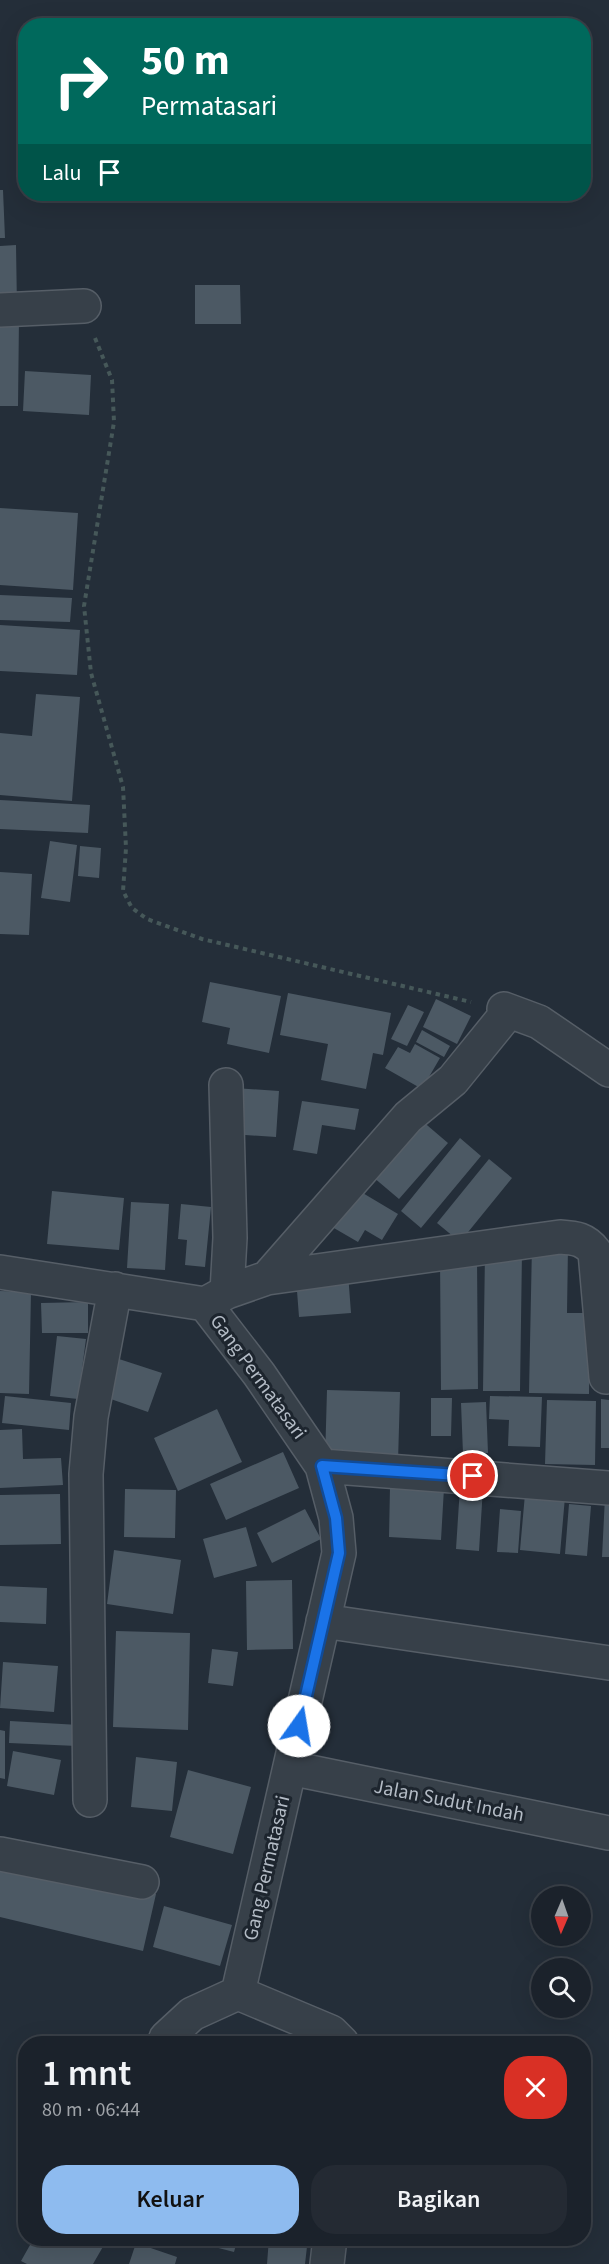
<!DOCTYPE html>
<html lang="id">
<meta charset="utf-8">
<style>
body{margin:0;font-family:"Source Sans 3",sans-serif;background:#242a33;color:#f1f3f6;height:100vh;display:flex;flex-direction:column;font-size:22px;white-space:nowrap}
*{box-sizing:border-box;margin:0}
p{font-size:20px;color:#a0a4a9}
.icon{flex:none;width:33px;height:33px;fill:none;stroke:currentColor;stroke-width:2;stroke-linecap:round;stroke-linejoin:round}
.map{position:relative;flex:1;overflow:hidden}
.drawer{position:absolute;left:18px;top:2036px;width:573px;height:210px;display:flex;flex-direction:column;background:#1b222b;border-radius:24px;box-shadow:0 6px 24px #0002,0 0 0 2px #393f47}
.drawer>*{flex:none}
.top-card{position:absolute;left:18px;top:18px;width:573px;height:183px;border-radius:24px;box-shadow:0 6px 24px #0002,0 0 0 2px #393f47;background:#00695c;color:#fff;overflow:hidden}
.needle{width:39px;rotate:182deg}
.buttons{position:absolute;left:531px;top:1886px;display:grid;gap:12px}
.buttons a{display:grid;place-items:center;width:60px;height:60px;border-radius:50%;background:#1b222b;box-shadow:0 6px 24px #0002,0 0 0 2px #393f47;font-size:30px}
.pin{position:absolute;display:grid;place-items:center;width:51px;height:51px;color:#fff;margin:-26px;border:3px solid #fff;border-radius:50%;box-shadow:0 2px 6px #0007}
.me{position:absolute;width:66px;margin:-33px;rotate:13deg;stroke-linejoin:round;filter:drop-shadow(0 0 4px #0008)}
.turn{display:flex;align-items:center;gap:21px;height:126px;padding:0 24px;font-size:27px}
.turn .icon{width:78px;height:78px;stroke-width:2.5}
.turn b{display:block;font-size:42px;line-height:51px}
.then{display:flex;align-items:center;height:57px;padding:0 24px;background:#0003;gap:12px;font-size:22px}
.round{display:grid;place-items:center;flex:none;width:63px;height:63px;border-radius:24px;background:#242a33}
.overview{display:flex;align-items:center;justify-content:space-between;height:102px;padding:0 24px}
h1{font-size:36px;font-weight:600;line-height:45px}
.action{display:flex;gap:12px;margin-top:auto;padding:12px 24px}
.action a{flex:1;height:69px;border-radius:24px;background:#8ebbef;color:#111;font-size:24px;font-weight:600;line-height:69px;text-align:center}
.action a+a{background:#242a33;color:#f1f3f6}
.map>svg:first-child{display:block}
.building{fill:#4c5964}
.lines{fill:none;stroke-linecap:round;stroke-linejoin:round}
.minor-casing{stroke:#565e67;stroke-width:36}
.path{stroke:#465859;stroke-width:4;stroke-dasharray:4.5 4.5;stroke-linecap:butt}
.minor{stroke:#374049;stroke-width:33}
.route-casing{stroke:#114b97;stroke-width:15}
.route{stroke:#1a73e8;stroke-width:10}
.labels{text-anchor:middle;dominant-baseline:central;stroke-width:6;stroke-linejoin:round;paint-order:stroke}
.street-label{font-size:20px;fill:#b3bbc5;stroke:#1d252e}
</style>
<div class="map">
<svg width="609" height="2264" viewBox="0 0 609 2264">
<rect width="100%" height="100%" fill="#242e39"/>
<!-- building -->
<path class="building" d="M0,190H3L5,238H0Z
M16,245L17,308L0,309V246Z
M195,285H240L241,324H195Z
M0,318H19L18,406H0Z
M25,371L91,375L89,415L23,411Z
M0,508L78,513L73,590L0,585Z
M0,595L72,598L70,622L0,620Z
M0,625L80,630L77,675L0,671Z
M36,694L80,697L72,801L0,795V733L32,736Z
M0,800L90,805L88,833L0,829Z
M50,841L77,845L70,902L41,898Z
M80,846L101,848L99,878L78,876Z
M0,872L32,874L29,935L0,934Z
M210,982L281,996L269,1053L227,1044L230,1028L202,1022Z
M288,993L391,1013L383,1055L373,1053L366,1089L321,1080L328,1044L280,1035Z
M436,999L471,1016L457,1044L423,1027Z
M408,1005L424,1012L407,1046L391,1039Z
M422,1030L450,1046L444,1057L416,1042Z
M415,1044L440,1058L422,1089L385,1068L398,1047L410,1053Z
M234,1088L279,1091L276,1137L231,1134Z
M302,1101L359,1109L355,1130L322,1125L317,1154L293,1150Z
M421,1120L448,1143L399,1199L373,1177Z
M460,1138L481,1156L421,1228L401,1211Z
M489,1159L512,1178L460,1242L437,1223Z
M351,1186L398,1214L382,1240L365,1230L358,1242L327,1224Z
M52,1191L124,1198L119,1250L47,1244Z
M131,1202L169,1204L165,1270L127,1268Z
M181,1204L211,1207L205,1267L185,1265L187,1240L178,1239Z
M532,1245L568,1246L567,1313H590L589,1394L529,1393Z
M485,1252H522L520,1391H483Z
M440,1257H477L478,1389L441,1390Z
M348,1273L351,1313L299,1317L296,1278Z
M0,1291L31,1292L29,1394L0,1393Z
M88,1302V1333H42L41,1303Z
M57,1336L86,1339L78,1399L50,1396Z
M119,1359L162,1373L148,1412L105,1397Z
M327,1390L400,1392L398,1462L325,1460Z
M5,1396L71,1403L69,1430L2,1423Z
M490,1396L542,1397L540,1447L508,1446L509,1420L489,1419Z
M431,1398H452L451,1436H431Z
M601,1399L609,1400V1448H601Z
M547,1400L596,1401L595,1465L545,1464Z
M486,1402L488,1453L463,1454L461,1403Z
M217,1409L242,1462L178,1491L154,1438Z
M22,1429L23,1459L61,1458L63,1485L0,1488V1430Z
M283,1452L299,1488L226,1520L210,1484Z
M390,1487L444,1488L441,1540L389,1537Z
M460,1487L483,1488L479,1551L456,1549Z
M125,1489L176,1490L175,1538L124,1537Z
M60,1494L61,1544L0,1545V1495Z
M525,1494L565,1497L560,1554L520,1550Z
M605,1497H609V1557H602Z
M569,1504L591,1506L587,1556L565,1554Z
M305,1509L321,1539L272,1563L257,1533Z
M500,1509L521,1511L518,1553L497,1552Z
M246,1527L257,1566L214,1578L203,1539Z
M114,1550L181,1560L173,1614L107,1604Z
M292,1580L293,1649L247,1650L246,1581Z
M0,1586L47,1588L46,1624L0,1622Z
M116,1631L190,1633L188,1730L113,1727Z
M212,1649L238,1652L233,1686L208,1683Z
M3,1662L58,1666L54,1712L0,1708Z
M10,1721L79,1725L77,1746L9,1743Z
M0,1730L5,1731V1779L0,1778Z
M13,1751L61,1760L54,1795L7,1786Z
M136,1757L177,1762L172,1811L131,1807Z
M188,1770L251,1787L233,1854L170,1837Z
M0,1858L156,1894L143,1951L0,1917Z
M164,1906L232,1925L220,1966L153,1947Z
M34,2238H108L93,2264H27L21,2261Z
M204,2238H238L234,2252L203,2244Z
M269,2238H308L305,2264H267Z
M136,2243L177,2257L175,2264H129Z"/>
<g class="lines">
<defs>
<path id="minor" d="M0,310L84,306
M504,1009L539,1022L609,1070
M226,1085L230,1238L227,1292
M0,1272L205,1304L259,1374L322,1466L336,1518L339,1553L238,1993
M267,1278L408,1117L453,1080L509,1011
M205,1304L227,1292L267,1278L560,1237C576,1238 585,1239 595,1252L606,1377
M322,1466L609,1488
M323,1621L609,1663
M290,1768L609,1833
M90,1800L86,1474L91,1417L115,1289
M0,1854L142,1882
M238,1993L331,2032L342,2043
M165,2043L166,2038L192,2014L238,1993
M327,2264L330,2238"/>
</defs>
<!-- minor casing -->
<use href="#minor" class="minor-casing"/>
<!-- path -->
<path class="path" d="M95,338L112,380L114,422L84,606L91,673L123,787L126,848L123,891L132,908L147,919L202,939L471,1002"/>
<!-- minor -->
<use href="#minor" class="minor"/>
</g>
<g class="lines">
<defs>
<path id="route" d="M299,1726L339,1553L336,1518L322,1466L473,1476"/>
</defs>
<!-- route casing -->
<use href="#route" class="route-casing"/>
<!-- route -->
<use href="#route" class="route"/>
</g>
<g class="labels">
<!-- street labels -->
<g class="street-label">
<text transform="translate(258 1377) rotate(54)">Gang Permatasari</text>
<text transform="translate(449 1801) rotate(11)">Jalan Sudut Indah</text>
<text transform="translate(267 1868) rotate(-77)">Gang Permatasari</text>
</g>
</g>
</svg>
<div class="buttons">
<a><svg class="needle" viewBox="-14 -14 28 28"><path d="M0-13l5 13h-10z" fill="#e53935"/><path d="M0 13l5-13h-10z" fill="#a0a4a9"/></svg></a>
<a><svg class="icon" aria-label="search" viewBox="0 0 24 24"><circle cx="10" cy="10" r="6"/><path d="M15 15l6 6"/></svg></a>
</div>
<div class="pin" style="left:473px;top:1476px;background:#d93025"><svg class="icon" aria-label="arrive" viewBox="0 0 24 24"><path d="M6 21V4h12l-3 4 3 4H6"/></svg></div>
<svg class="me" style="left:299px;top:1726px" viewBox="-20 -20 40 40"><circle r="19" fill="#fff"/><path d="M0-13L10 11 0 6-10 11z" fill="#1a73e8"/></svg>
<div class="top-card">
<div class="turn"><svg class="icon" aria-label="right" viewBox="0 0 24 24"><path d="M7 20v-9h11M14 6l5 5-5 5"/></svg><div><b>50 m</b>Permatasari</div></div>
<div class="then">Lalu<svg class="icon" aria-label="arrive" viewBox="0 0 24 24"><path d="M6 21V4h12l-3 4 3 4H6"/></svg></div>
</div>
<section class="drawer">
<div class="overview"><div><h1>1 mnt</h1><p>80 m · 06:44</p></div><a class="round" style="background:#d93025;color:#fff"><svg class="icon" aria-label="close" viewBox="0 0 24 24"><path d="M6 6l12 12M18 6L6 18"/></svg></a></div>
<div class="action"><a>Keluar</a><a>Bagikan</a></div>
</section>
</div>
